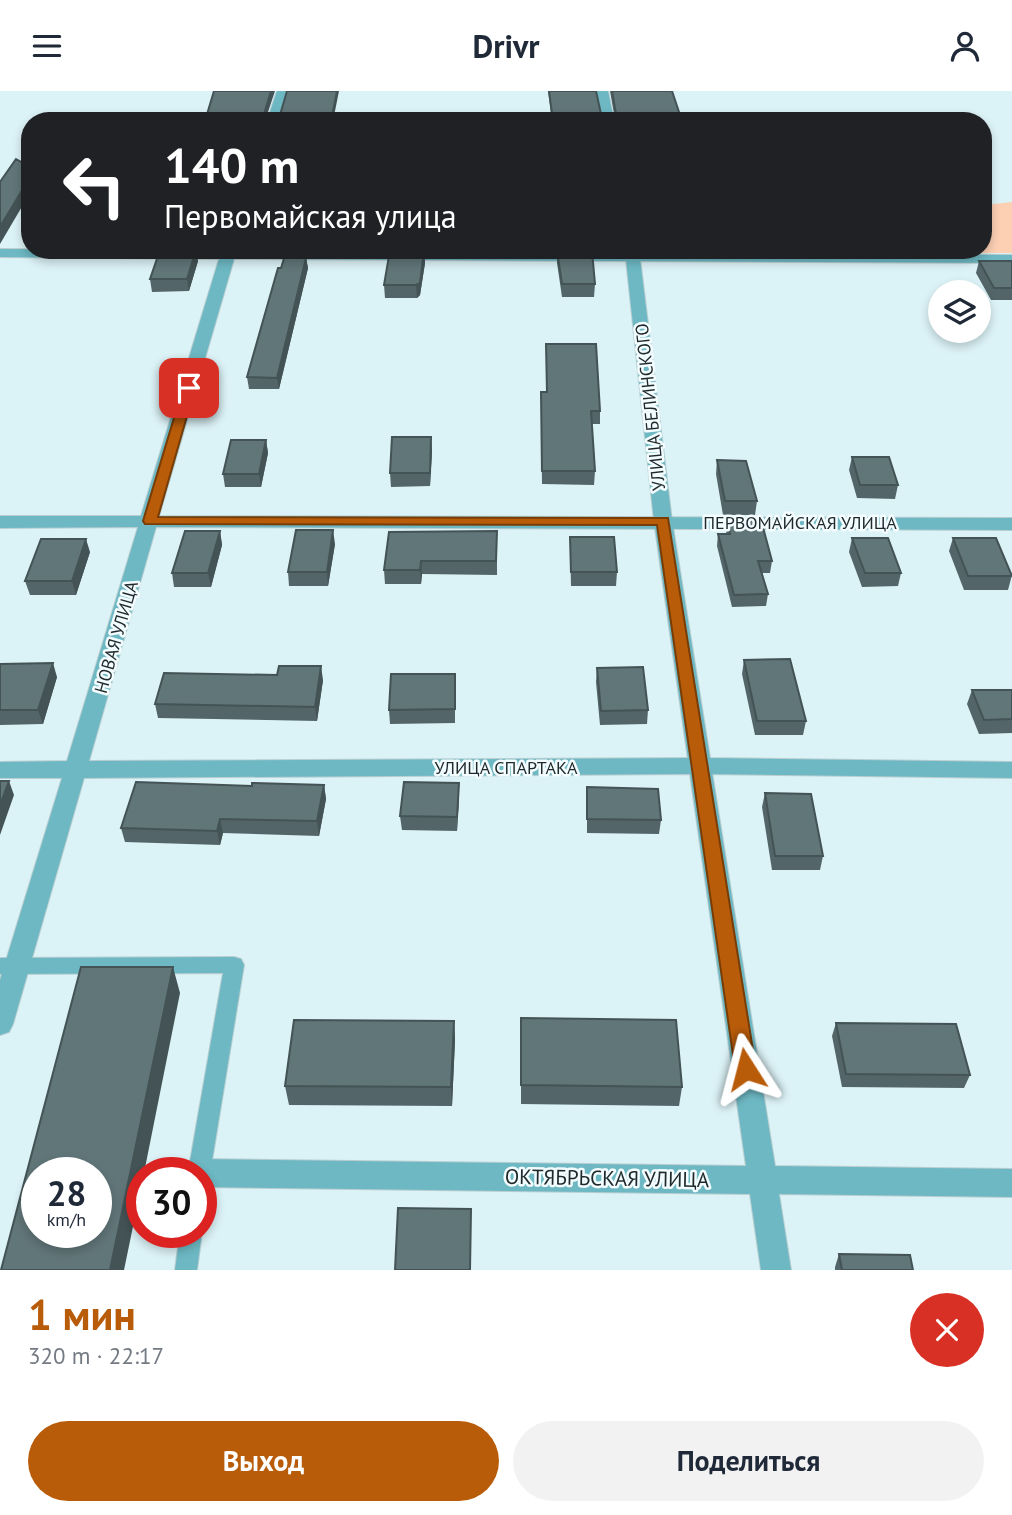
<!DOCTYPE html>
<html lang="ru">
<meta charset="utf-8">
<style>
body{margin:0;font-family:"PT Sans",sans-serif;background:#f2f2f3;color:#1f2937;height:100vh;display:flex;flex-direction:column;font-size:26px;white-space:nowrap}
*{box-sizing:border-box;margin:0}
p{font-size:23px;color:#747a83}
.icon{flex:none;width:38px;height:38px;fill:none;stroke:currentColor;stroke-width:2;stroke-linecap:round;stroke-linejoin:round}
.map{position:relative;height:1179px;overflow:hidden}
.panel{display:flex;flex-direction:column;background:#fff;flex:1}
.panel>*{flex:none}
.banner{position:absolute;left:21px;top:21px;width:971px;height:147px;border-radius:28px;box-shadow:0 4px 10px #0003;background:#202124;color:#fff;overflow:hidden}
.controls{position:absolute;left:928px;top:189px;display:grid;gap:14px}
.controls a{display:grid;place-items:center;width:63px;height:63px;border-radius:50%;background:#fff;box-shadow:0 4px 10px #0003;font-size:35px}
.speed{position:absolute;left:21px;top:1066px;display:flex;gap:14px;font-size:35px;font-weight:700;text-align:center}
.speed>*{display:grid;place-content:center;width:91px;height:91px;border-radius:50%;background:#fff;box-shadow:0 4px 10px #0003;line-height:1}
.speed small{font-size:18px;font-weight:400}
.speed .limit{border:10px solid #d22;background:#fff;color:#111}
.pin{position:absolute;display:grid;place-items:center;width:60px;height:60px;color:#fff;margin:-30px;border-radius:14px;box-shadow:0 4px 10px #0006}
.me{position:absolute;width:77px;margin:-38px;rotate:351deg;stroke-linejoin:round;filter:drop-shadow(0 0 5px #0008)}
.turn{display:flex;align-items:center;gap:24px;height:147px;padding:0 28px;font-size:32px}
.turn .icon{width:91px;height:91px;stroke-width:2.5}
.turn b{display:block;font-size:49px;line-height:60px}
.round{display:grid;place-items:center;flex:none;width:74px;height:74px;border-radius:37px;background:#f2f2f3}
.headline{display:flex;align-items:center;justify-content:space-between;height:119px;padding:0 28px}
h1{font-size:42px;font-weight:800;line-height:52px;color:#b95c0a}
.primary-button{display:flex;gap:14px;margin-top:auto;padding:14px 28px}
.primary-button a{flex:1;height:80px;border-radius:42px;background:#b95c0a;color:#fff;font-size:28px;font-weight:800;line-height:80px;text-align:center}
.primary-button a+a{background:#f2f2f3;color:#1f2937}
header{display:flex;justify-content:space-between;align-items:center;height:91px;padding:0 28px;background:#fff;font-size:32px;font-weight:800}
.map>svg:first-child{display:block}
.green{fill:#fdd0b4}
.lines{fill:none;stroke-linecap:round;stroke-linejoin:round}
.service-casing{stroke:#b9ced1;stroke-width:2}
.minor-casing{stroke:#b9ced1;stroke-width:2}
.tertiary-casing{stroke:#b9ced1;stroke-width:2}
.service{fill:#6db8c3;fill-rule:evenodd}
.minor{fill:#6db8c3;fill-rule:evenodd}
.tertiary{fill:#6db8c3;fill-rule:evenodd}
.wall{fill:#536568}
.shaded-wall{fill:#445355}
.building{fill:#617679;stroke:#445355;stroke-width:2;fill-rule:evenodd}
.route{fill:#b95c0a;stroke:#783c06;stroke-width:2}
.labels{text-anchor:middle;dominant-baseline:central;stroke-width:5;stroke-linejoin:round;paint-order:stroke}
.street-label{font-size:18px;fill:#1f282a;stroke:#f3fcfe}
.near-street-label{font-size:21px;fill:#1f282a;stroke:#f3fcfe}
</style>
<header><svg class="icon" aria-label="menu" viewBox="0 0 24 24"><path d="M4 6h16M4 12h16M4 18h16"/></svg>Drivr<svg class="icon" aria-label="person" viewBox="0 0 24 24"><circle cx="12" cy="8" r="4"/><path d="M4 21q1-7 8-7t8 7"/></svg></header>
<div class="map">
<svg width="1012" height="1179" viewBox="0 0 1012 1179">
<rect width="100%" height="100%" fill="#dbf2f6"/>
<!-- green -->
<path class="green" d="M1012,111V162L653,161L984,159V114Z"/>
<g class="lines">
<defs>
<path id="service" d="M234,866L241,868L244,874L210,1082L207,1089L201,1091V1082H188L223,882L0,883V867Z
M201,1139L202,1141L197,1179H175L180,1141H201Z"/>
<path id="minor" d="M277,0H289L279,30H267Z
M0,158L1012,164V172L234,168L159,425L1012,427V439L156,436L89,670L700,667L708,669L711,675L775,1075L1012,1078V1106L779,1103L791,1179H761L750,1103L201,1096V1082H187L191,1072L201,1068L746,1075L690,683L84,687L13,933L9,941L0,944V889L62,687H0V671L67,670L138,436L0,437V425H141L219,168L0,166Z"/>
<path id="tertiary" d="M596,0H608L614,30H602Z
M625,159H639L672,430L710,667L1012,671V687L700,683L692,681L689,675L654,430Z"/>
</defs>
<!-- service casing -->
<use href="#service" class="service-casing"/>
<!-- minor casing -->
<use href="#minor" class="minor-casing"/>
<!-- tertiary casing -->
<use href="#tertiary" class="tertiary-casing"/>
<!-- service -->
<use href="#service" class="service"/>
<!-- minor -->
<use href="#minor" class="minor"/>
<!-- tertiary -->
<use href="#tertiary" class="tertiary"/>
</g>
<!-- wall -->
<path class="wall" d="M548,0H596L601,23H614L610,0H672L682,30H552Z
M424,160L425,172L420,204L417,207H385L384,194Z
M557,160L595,193L594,206H562L557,172Z
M306,167L308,177L279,298H249L247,286Z
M198,170L189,200L152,201L150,188Z
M979,170H1012V209H991L976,182Z
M546,253L600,320V333H592L595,380L594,394L542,393L541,314L546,301Z
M266,349L268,362L261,396H225L223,383Z
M432,359L430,395L391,396L390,382Z
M852,366L898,394L895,408L857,407L849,379Z
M717,369L757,410L755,424H723L716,383Z
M728,429L772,470L770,482H762L768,503L766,515L732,516L717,455L718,443H726Z
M220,440L222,454L211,496H174L172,482Z
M497,440V484L422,483L421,493H385L384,479Z
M570,446L617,481L616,495H571Z
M852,447L901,482L898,495L862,496L849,461Z
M953,447L1012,484L1008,499H964L949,460Z
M335,453L328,495H289L288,481Z
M90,461L76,504H30L25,490Z
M744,569L806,630L803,644H755L742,583Z
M0,573L57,586L43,633L0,634Z
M597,577L648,619L647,633L600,634L596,591Z
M455,583V632L390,633L389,619Z
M323,589L317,630L158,627L155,613Z
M972,599H1012V642L979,643L967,613Z
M324,694L326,708L319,745L223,742L220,754L125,751L121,737L252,695Z
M587,696L661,729L659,743L587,742Z
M765,702L823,765L820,779H772L762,716Z
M459,706L457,740L402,739L400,725Z
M521,927L682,996L679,1015L521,1013Z
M454,930L455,949L452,1015L289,1014L285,995Z
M836,932L970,984L964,997L842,996L832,945Z
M839,1163L913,1179H835V1176Z"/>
<!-- shaded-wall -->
<path class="shaded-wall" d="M271,0H275L265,30L264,23Z
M337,0H339L333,30H331Z
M30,86V102L0,153V136Z
M196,159L198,170L189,200L187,188Z
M424,160L425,172L420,204L417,207L416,194Z
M306,167L308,177L279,298L277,287Z
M431,346L432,359L430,395V382Z
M266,349L268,362L261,396L259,383Z
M333,439L335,453L328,495L327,481Z
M220,440L222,454L211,496L208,482Z
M86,448L90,461L76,504L72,490Z
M421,470L422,483L421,493L420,479Z
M53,572L57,586L43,633L38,619Z
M321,575L323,589L317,630L315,616Z
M9,690L14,704L0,744V714Z
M459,692V706L457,740V726Z
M324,694L326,708L319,745L317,730Z
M220,728L223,742L220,754L217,740Z
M173,876L180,902L144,1082H142V1092L124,1179H110Z
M454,930L455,949L452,1015L451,996Z"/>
<!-- building -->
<path class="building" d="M214,0H271L264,23L280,24L287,0H337L331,30H205Z
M549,0H596L601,23H616L612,0H672L682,30H633L632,28L553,30Z
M16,68L30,76V86L0,136V91Z
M160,159H196L187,188H150Z
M390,159L424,160L420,192L416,194H384Z
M557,160H592L595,193H562Z
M286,161L306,167L277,287L247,286L278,177H281Z
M979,170H1012V197H994Z
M546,253H596L600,320H591L595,380H542L541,301H547Z
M392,346H431L430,382H390Z
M231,349H266L259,383H223Z
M852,366H889L898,394H860Z
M717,369L746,370L757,410H725Z
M728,429H761L772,470H758L768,503L734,504L718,443H730Z
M296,439H333L327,481H288Z
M185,440H220L208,482H172Z
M497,440L496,470H421L420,479H384L389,441Z
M570,446H614L617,481H571Z
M852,447H888L901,482H865Z
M953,447H996L1012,485H968Z
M41,448H86L72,490H25Z
M790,568L806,630H757L744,569Z
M53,572L38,619H0V573Z
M279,575H321L315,616L155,613L164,582L277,584Z
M643,576L648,619L601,620L597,577Z
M391,583H455V618L389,619Z
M972,599H1012V628L984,629Z
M0,690H9L0,714Z
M136,691L252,695V692L324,694L317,730L220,728L217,740L121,737Z
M404,691L459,692L457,726L400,725Z
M587,696L658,698L661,729L587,728Z
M765,702L811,703L823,765H775Z
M81,876H173L110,1179H1ZM37,1082H96V1141H37Z
M521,927L676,929L682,996L521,994Z
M294,929L454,930L451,996L285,995Z
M836,932L956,933L970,984L846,983Z
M398,1117L471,1118L470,1179H395Z
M839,1163L910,1164L913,1179H842Z"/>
<!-- route -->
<path class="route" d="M189,293L195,297L158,426L668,427L756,978L753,985L746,987L738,985L735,978L657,434L145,433L143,430L183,297Z"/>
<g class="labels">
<!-- street labels -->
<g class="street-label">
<text transform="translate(650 316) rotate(-96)">УЛИЦА БЕЛИНСКОГО</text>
<text x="800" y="431">ПЕРВОМАЙСКАЯ УЛИЦА</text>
<text transform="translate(116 546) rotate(-74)">НОВАЯ УЛИЦА</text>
<text x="506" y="676">УЛИЦА СПАРТАКА</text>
</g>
<!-- near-street labels -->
<g class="near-street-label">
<text transform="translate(607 1087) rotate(1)">ОКТЯБРЬСКАЯ УЛИЦА</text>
</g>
</g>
</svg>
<div class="controls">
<a><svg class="icon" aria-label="layers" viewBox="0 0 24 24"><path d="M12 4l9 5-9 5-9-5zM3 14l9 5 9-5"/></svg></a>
</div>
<div class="speed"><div>28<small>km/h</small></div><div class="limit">30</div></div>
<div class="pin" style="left:189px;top:297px;background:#d93025"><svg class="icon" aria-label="arrive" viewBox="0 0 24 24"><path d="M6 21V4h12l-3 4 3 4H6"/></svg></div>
<svg class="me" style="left:746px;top:978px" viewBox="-20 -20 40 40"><path d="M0-17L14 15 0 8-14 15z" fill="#b95c0a" stroke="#fff" stroke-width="4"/></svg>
<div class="banner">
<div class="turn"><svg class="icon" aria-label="left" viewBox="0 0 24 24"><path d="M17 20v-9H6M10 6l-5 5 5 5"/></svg><div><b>140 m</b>Первомайская улица</div></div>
</div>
</div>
<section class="panel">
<div class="headline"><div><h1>1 мин</h1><p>320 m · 22:17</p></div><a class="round" style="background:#d93025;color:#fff"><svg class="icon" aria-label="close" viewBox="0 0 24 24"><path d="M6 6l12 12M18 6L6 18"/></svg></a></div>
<div class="primary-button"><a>Выход</a><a>Поделиться</a></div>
</section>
